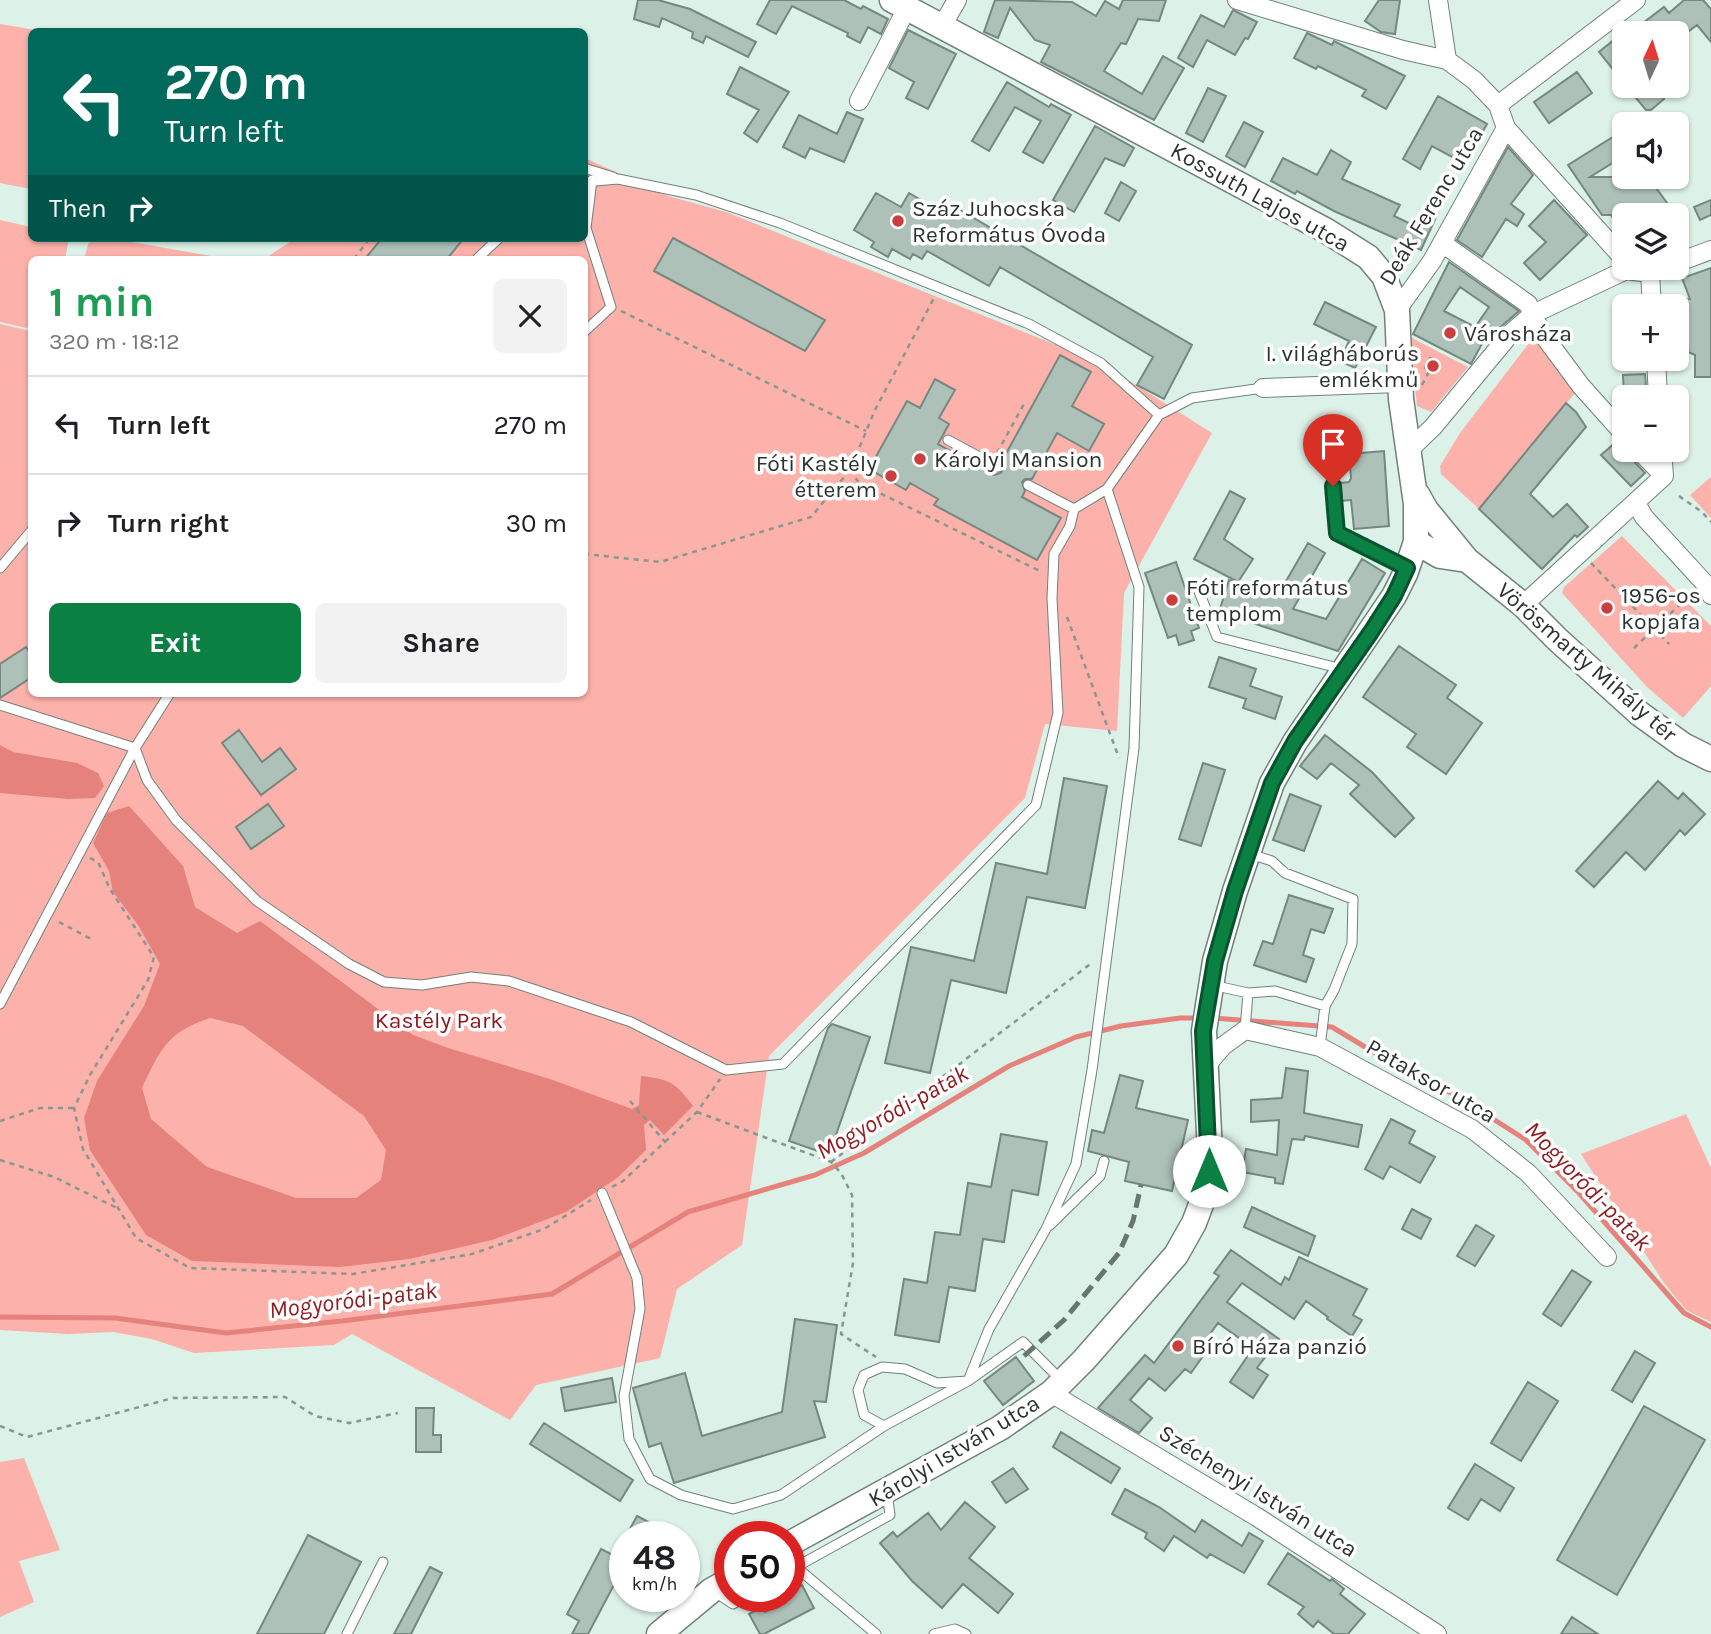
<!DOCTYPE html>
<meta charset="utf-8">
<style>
body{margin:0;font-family:Karla,sans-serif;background:#f2f2f2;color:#202124;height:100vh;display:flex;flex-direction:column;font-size:26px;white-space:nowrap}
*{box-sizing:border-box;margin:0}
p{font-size:23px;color:#757577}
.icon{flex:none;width:38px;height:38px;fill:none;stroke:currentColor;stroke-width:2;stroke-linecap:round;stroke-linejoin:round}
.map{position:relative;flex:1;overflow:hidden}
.drawer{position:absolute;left:28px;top:256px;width:560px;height:441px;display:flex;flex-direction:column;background:#fff;border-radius:10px;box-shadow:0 2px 5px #0004}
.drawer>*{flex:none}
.top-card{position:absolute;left:28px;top:28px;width:560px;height:214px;border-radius:10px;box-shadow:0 2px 5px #0004;background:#00695c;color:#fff;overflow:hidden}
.needle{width:46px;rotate:4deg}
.fabs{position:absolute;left:1612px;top:21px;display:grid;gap:14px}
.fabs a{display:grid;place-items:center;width:77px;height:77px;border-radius:10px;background:#fff;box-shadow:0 2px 5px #0004;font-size:35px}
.speed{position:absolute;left:609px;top:1521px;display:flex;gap:14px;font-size:35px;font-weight:700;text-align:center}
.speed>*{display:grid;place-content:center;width:91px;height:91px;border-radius:50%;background:#fff;box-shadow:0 2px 5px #0004;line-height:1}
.speed small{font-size:18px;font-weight:400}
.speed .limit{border:10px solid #d22;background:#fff;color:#111}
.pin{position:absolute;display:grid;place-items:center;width:60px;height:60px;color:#fff;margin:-72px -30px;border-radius:50% 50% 50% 0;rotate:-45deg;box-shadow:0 0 7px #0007}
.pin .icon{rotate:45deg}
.me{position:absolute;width:77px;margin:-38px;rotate:0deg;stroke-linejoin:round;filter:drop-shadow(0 0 5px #0008)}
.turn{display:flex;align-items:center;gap:24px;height:147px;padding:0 21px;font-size:32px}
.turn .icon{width:91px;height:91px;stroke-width:2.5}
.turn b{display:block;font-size:49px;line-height:60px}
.then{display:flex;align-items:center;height:66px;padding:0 21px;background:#0003;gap:14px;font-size:26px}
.round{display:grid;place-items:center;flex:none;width:74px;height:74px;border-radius:10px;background:#f2f2f2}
.overview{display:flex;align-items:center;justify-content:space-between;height:119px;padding:0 21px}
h1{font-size:42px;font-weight:700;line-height:52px;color:#1e9e55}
.primary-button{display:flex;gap:14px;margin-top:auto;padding:14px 21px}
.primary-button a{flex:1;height:80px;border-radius:10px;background:#0b8043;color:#fff;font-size:28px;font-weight:700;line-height:80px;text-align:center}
.primary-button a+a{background:#f2f2f2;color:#202124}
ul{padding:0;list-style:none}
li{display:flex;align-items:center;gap:21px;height:98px;padding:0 21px;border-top:2px solid #e0e0e0}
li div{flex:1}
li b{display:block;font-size:26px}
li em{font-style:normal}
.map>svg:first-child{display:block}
.green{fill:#fcb1aa}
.water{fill:#e4827b;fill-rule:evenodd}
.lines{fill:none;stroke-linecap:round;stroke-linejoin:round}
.stream{stroke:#e4827b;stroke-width:5}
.building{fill:#adc1b8;stroke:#75887f;stroke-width:2;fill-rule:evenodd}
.lane-casing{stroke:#70827a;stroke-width:11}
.street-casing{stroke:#70827a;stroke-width:20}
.secondary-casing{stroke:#70827a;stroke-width:27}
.path{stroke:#889790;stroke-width:2.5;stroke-dasharray:5 5;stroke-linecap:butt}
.lane{stroke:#fff;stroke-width:9}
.street{stroke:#fff;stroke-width:18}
.secondary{stroke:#fff;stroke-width:24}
.rail{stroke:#69756f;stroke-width:5;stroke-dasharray:14 7;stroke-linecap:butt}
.route-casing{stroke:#07532c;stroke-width:18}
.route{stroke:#0b8043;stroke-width:12}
.poi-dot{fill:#cc3d3d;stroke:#fff;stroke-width:2.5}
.labels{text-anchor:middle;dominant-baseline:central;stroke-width:7;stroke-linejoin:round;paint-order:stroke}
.street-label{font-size:23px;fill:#2b332f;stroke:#fff}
.poi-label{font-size:23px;fill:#2b332f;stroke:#fff;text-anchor:start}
.park-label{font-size:23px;fill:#8c161d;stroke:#fff}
.water-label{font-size:24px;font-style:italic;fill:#911d21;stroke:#fff}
</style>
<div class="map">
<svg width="1711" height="1634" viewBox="0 0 1711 1634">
<rect width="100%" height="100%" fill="#dcf1e7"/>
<!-- green -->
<path class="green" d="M0,24L42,31L32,32L31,189L0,183Z
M585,158L668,196L726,212L1101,363L1212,433L1124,593L1117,731L1045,724L1025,798L769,1056L742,1245L677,1289L660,1358L536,1385L510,1420L352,1334L334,1345L194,1353L152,1339L113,1332L68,1334L0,1330V324L31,331L32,693H584V259H264L296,238H584Z
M0,220L31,227L32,238H69L65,259H32L31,329L0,322Z
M90,238H109L228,259H84Z
M1410,337L1468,367L1431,412L1417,406Z
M1533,338L1575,393L1479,509L1441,474L1440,466L1460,433Z
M1711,477V518L1690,495Z
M1622,536L1711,626V686L1683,718L1647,687L1562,593L1564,587Z
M1686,1114L1711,1168V1322L1686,1310L1664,1283L1581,1154Z
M24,1458L60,1550L19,1561L34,1602L0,1617V1462Z"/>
<!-- water -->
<path class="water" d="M0,745L13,752L77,763L98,773L104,786L95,798L68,799L0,793Z
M129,806L183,866L195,907L237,933L260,921L413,1035L448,1048L550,1079L632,1109L639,1105L641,1076C670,1079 676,1083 693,1106L664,1135L650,1120L644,1125L646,1150L617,1178L566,1212L492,1240L409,1259L340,1267L192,1261L146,1235L90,1150L84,1118L97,1081L144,1006L160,964L138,925L113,892L109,871L93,843L107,813ZM210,1018L243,1026L364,1116L386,1150L381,1180L356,1198H296L207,1167L151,1119L142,1088C160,1050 167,1032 210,1018Z"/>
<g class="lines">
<!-- stream -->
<path class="stream" d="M1213,1018L1332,1027L1380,1056L1457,1096L1526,1140L1579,1193L1684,1313L1711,1327
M0,1317L115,1318L226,1333L342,1321L552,1294L688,1212L815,1175L864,1153L1009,1066L1076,1037L1121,1026L1180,1018H1199"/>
</g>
<!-- building -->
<path class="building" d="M638,0H658L690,9L756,42L748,57L706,36L703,43L692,38L693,32L662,18L659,27L634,19Z
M770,0H844L861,9L863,6L888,19L881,34L868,27L860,43L847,36L848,33L792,6L776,34L757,24Z
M995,0L1072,2L1096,16L1105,1L1119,9L1123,0H1166L1159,21L1138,19L1126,44L1121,43L1104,71L1142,94L1163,56L1184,68L1154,120L1041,62L1050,45L1035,40L1010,8L998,38L984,32Z
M1379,0H1400L1395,34L1381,32L1365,21Z
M1684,0H1703L1711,9V42L1697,25L1676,41V33H1630L1664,7L1669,13Z
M1233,10L1257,22L1248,39L1245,38L1235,55L1207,40L1193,67L1178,58L1201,15L1224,27Z
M908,30L956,54L928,109L906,98L914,82L889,68Z
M1307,33L1332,45L1334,41L1405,76L1386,109L1362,96L1366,90L1318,66L1316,69L1294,58Z
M1615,39L1624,50V83L1599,52Z
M740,67L789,92L757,142L744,133L759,110L727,94Z
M1577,72L1592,93L1549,123L1534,102Z
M1007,82L1049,107L1051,104L1071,115L1043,163L1023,152L1041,121L1015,107L989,151L972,141Z
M1626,86H1653L1664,99L1651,110H1646Z
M1208,88L1226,96L1203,142L1186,133Z
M1438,96L1487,124L1465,164L1432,146L1420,169L1403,159Z
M847,112L863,119L844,162L810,148L805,158L783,147L799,115L837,134Z
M1244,122L1263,132L1245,167L1226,156Z
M1095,126L1134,148L1124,166L1105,158L1074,212L1053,200Z
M1624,130V156L1590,177H1648L1676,215H1624V233L1611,215H1602L1568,165Z
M1508,147L1533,175L1511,204L1524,214L1517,226L1506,219L1482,257L1457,240Z
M1331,150L1351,162L1342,179L1400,205L1394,216L1417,227L1426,208L1438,213L1421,250L1334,211L1297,191L1295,194L1271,181L1283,158L1317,175Z
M1121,182L1136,191L1119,221L1105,213Z
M876,193L901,207L909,193L954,219L960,210L1192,345L1164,399L1137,385L1153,357L1000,267L989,286L927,251L922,259L913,254L910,259L892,249L888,257L871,247L874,242L854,230Z
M1554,200L1587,235L1540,280L1524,263L1546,242L1529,226Z
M1711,200V215L1700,220L1694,207Z
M382,238H464L447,259H365Z
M673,238L825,320L805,351L654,271Z
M1449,262L1519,311L1496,331L1491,327L1471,364L1413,334ZM1460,287L1489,307L1475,327L1444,311Z
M1711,268V377H1695V355L1684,350H1676V299H1690L1682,278Z
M1325,302L1376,327L1355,368L1340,361L1349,341L1314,324Z
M1060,355L1091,372L1072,406L1104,424L1089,451L1057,433L1032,479H1025L1022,482L1025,491L1022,497L1061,518L1037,560L934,505L938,499L910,483L906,490L869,469L907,401L920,408L935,379L955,390L939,418L949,424L938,444L994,475L1001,473L1005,467L1002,461Z
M1645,374L1647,397H1624L1623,375Z
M1566,403L1576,412L1586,427L1530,494L1553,517L1567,504L1588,527L1577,537L1575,535L1542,569L1479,509Z
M1616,442L1645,473L1631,486L1601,455Z
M1384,451L1389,526L1354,529L1351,500L1341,501L1340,483L1349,482L1351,478L1349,454Z
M1230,491L1245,499L1224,539L1253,559L1238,582L1194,559Z
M1308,543L1325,553L1293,609L1326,619L1362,559L1385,573L1338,651L1219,612L1229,580L1278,595Z
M1176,562L1199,628L1191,631L1194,640L1179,645L1176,635L1168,638L1145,573Z
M1399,646L1456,685L1447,698L1482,723L1446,774L1407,747L1416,734L1363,697Z
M26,647L32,655V677L0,698V664Z
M1219,657L1256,669L1250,686L1282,697L1275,719L1243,708L1246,699L1209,687Z
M239,730L262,762L280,748L296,769L261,795L222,743Z
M1325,735L1372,772L1414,818L1395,837L1350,794L1359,785L1331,763L1317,779L1300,766Z
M1203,763L1225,770L1201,846L1179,839Z
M1064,778L1107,786L1085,908L1027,897L1006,993L951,980L930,1073L885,1063L911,947L974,961L996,863L1047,874Z
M1658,781L1678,799L1683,793L1705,814L1685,835L1680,830L1645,870L1626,852L1594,887L1576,871Z
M1290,794L1321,806L1304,851L1273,840Z
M268,804L284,826L251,849L236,827Z
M1289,895L1333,909L1324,933L1311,929L1303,955L1314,959L1306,982L1254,965L1263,941L1273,944Z
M832,1024L870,1037L829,1155L789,1141L828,1028Z
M1286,1068L1308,1071L1304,1113L1362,1125L1358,1147L1305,1136L1304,1140L1292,1139L1283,1184L1275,1183V1178L1242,1172L1246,1149L1277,1155L1279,1120L1251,1122V1100L1282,1098Z
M1120,1075L1143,1081L1136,1108L1188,1120L1172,1191L1125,1181L1129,1162L1088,1151L1092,1130L1104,1133Z
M1391,1119L1415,1131L1409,1143L1435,1157L1420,1183L1390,1166L1383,1179L1365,1169Z
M1001,1134L1047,1142L1038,1195L1012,1190L1004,1242L983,1239L975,1291L949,1287L939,1342L895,1335L904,1279L927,1283L935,1232L960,1235L968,1183L991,1187Z
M1252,1207L1315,1236L1308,1256L1244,1227Z
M1412,1209L1431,1219L1421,1239L1402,1229Z
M1476,1225L1494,1236L1475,1266L1457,1256Z
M1231,1250L1281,1285L1285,1277L1289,1280L1299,1257L1367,1289L1353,1315L1362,1320L1352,1336L1327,1319L1328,1317L1306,1301L1294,1319L1242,1283L1227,1302L1279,1339L1257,1368L1268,1375L1253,1398L1230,1382L1253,1348L1218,1323L1200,1348L1206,1352L1191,1373L1185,1369L1165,1391L1149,1378L1130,1400L1152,1418L1139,1433L1098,1408L1145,1355L1154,1363L1219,1276L1214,1273Z
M1572,1270L1591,1282L1561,1326L1543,1314Z
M795,1319L837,1325L826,1402L814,1401L825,1437L674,1483L661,1443L649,1447L633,1388L685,1373L702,1436L782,1412Z
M1635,1351L1655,1363L1632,1402L1612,1390Z
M1016,1357L1034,1381L1003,1405L984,1381Z
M612,1378L616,1402L565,1411L561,1388Z
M1528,1382L1558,1401L1521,1461L1491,1443Z
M1644,1406L1705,1440L1617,1595L1557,1560Z
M416,1408H434L433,1435H441V1452H416Z
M544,1423L633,1480L620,1501L530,1444Z
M1061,1432L1120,1468L1111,1483L1053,1447Z
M1475,1464L1514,1488L1500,1511L1481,1499L1468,1520L1448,1508Z
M1013,1468L1028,1489L1006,1503L992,1482Z
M1125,1489L1159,1507L1195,1532L1202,1520L1242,1546L1249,1533L1263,1541L1244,1573L1210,1554L1207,1558L1174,1536L1164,1551L1145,1538L1147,1533L1112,1514Z
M965,1502L995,1527L969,1558L1013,1594L998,1613L963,1584L942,1608L912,1581L880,1543L893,1532L897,1537L928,1513L941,1530Z
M637,1516L676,1536H626Z
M308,1535L361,1562L324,1634H257Z
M601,1549L625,1561V1564L588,1634H572L579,1621L567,1614Z
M1288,1553L1330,1581L1332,1579L1344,1589L1340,1594L1365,1614L1348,1634H1334L1318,1621L1313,1627L1298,1614L1304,1607L1268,1584Z
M430,1567L442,1573L411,1634H394Z
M802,1585L814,1608L764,1634H760L749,1614L762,1607L765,1612L789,1599V1592Z
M1572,1617L1598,1634H1561Z"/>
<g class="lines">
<defs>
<path id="lane" d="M584,168L613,177
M584,182L618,179L696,195L780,223L1029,324L1101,363L1159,415
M477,259L499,238
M584,332L611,307L586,228L592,180
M948,440L998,467
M1330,463L1337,533L1404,567
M1028,485L1074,509
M0,568L32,530
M1198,589L1217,637L1342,669
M0,705L135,748
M135,748L147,780L176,820L257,901L349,964L384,982L422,985L471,977L509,981L631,1022L726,1070L783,1064L1036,805L1058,713L1052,598L1054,554L1070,526L1074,509L1107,489L1159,415L1192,398L1263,388
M1212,985L1248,993L1275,991L1325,1006L1334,990L1352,944L1353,899L1285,873L1272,861L1250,854
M0,1004L135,748L170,693
M1245,1030L1248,993
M1320,1047L1325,1006
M602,1193L637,1278L640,1309L624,1396L629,1439L650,1479L681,1495L733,1509L781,1495L884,1426L864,1415L858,1390L864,1375L882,1367L905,1369L937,1383L968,1381L1023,1342L1062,1381
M1050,1225L1100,1176L1104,1161
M884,1426L968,1381L989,1329L1046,1229L1076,1164L1092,1070L1134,748L1139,587L1107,489
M715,1592L733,1604L746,1596
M347,1634L383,1562
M876,1634L796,1567L890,1515L887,1493
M934,1634L955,1629L966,1634"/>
<path id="street" d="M1237,0L1403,50L1447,60L1474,80L1498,105L1506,128L1624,259
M1438,0L1447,60
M942,26L957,0
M859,101L907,8
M1498,105L1636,0
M1442,243L1528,304L1541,332L1581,386L1624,434
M1676,263L1711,250
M1650,273L1652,306
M1397,310L1432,261L1506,128
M1656,359L1658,397
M1263,388L1399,383
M1639,450L1664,476
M1662,450L1664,476
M1408,451L1433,427L1511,333L1533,314L1626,270L1650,273L1664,268
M1636,503L1644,517L1709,588L1711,595
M1523,605L1664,476
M1204,1068L1223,1046L1245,1030L1320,1047L1472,1129L1528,1173L1607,1257
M1051,1393L1257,1517L1437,1634"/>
<path id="secondary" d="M1417,494L1426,510L1467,560L1523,605L1558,640L1640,714L1683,745L1711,759
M1416,542L1440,556L1467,560
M789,1544L1000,1428L1051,1393L1084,1360L1176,1255L1194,1223L1208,1186L1210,1153L1204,1031L1215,961L1235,891L1272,783L1295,742L1394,596L1405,574L1416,542V504L1401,399L1397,310L1384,276L1368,257L1325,230L892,0
M659,1634L712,1590L730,1580"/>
</defs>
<!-- lane casing -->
<use href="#lane" class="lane-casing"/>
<!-- street casing -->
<use href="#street" class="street-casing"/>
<!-- secondary casing -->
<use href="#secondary" class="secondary-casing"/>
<!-- path -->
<path class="path" d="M354,259L370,238
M621,311L866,431
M1430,358L1439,363L1434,372L1425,368Z
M1422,385L1430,370
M997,453L1024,404
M850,470L859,483L1040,571
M1679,496L1702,512L1711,522
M584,554L660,562L811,517L850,470L875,410L934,298
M1591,563L1669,644
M1619,590L1681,601
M1067,617L1119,758
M1634,648L1691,594
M90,858L98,862L110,889L154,957L148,980L90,1075L74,1108L83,1149L136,1238L190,1268L353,1274L472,1254L544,1229L591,1200
M59,922L93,940
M630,1101L666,1143
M697,1112L831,1162L841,1173L852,1195L853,1263L841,1334L876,1357
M0,1121L40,1108H74
M0,1160L54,1177L119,1209
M831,1162L1093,962
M612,1187L623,1181L697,1112L720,1079
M0,1426L27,1437L173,1398L285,1397L315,1416L349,1423L398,1413"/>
<!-- lane -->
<use href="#lane" class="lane"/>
<!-- street -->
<use href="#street" class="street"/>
<!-- secondary -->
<use href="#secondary" class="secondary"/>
<!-- rail -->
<path class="rail" d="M1024,1356L1064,1320L1119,1253L1133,1221L1141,1185"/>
</g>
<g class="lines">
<defs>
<path id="route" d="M1209,1171L1203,1031L1215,961L1235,891L1272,783L1295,741L1371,632L1394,596L1407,568L1337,533L1333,486"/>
</defs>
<!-- route casing -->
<use href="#route" class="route-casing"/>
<!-- route -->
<use href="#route" class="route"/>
</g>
<!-- markers -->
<g class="poi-dot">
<circle cx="898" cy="221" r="7"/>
<circle cx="1450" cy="333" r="7"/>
<circle cx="1433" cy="366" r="7"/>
<circle cx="920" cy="459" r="7"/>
<circle cx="891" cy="476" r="7"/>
<circle cx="1172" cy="600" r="7"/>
<circle cx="1607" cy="608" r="7"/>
<circle cx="1178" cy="1346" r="7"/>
</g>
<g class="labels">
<!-- street labels -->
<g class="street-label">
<text transform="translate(1260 197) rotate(29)">Kossuth Lajos utca</text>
<text transform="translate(1431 206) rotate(-59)">Deák Ferenc utca</text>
<text transform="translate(1587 662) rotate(41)">Vörösmarty Mihály tér</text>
<text transform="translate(1431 1081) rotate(30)">Pataksor utca</text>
<text transform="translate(954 1451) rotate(-31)">Károlyi István utca</text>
<text transform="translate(1258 1491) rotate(32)">Széchenyi István utca</text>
</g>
<!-- poi labels -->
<g class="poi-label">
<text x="912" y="208">Száz Juhocska<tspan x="912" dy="26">Református Óvoda</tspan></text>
<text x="1464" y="333">Városháza</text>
<text x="1419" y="353" text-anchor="end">I. világháborús<tspan x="1419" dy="26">emlékmű</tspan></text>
<text x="934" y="459">Károlyi Mansion</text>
<text x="877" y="463" text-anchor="end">Fóti Kastély<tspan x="877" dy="26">étterem</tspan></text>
<text x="1186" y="587">Fóti református<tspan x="1186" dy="26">templom</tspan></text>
<text x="1621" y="595">1956-os<tspan x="1621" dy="26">kopjafa</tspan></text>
<text x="1192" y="1346">Bíró Háza panzió</text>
</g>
<!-- park labels -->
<g class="park-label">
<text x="439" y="1020">Kastély Park</text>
</g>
<!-- water labels -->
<g class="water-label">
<text transform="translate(892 1112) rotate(-29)">Mogyoródi-patak</text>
<text transform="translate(1588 1186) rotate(46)">Mogyoródi-patak</text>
<text transform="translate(353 1300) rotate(-7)">Mogyoródi-patak</text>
</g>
</g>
</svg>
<div class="fabs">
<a><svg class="needle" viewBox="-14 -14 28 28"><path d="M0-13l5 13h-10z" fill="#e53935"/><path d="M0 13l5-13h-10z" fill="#757577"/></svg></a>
<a><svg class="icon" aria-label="sound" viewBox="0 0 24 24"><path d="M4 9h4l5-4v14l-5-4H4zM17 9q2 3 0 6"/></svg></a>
<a><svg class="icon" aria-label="layers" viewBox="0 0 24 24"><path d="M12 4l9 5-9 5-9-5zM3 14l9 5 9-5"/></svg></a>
<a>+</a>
<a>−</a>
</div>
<div class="speed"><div>48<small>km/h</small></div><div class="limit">50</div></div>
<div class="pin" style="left:1333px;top:486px;background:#d93025"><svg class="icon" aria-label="arrive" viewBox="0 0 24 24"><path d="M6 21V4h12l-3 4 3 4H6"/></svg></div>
<svg class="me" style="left:1209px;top:1171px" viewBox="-20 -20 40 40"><circle r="19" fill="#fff"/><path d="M0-13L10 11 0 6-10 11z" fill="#0b8043"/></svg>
<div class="top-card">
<div class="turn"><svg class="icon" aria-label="left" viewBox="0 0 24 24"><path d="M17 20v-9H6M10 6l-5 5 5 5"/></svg><div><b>270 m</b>Turn left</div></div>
<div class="then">Then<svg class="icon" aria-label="right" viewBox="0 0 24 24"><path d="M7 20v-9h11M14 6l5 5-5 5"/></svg></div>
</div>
<section class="drawer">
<div class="overview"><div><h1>1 min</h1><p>320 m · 18:12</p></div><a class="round"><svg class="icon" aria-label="close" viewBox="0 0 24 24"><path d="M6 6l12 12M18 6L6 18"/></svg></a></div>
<ul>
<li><svg class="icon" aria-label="left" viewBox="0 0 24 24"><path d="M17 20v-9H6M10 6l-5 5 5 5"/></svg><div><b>Turn left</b></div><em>270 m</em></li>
<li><svg class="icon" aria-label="right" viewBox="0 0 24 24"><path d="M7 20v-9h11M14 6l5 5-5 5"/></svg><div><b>Turn right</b></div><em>30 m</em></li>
</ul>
<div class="primary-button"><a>Exit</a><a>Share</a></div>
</section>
</div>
